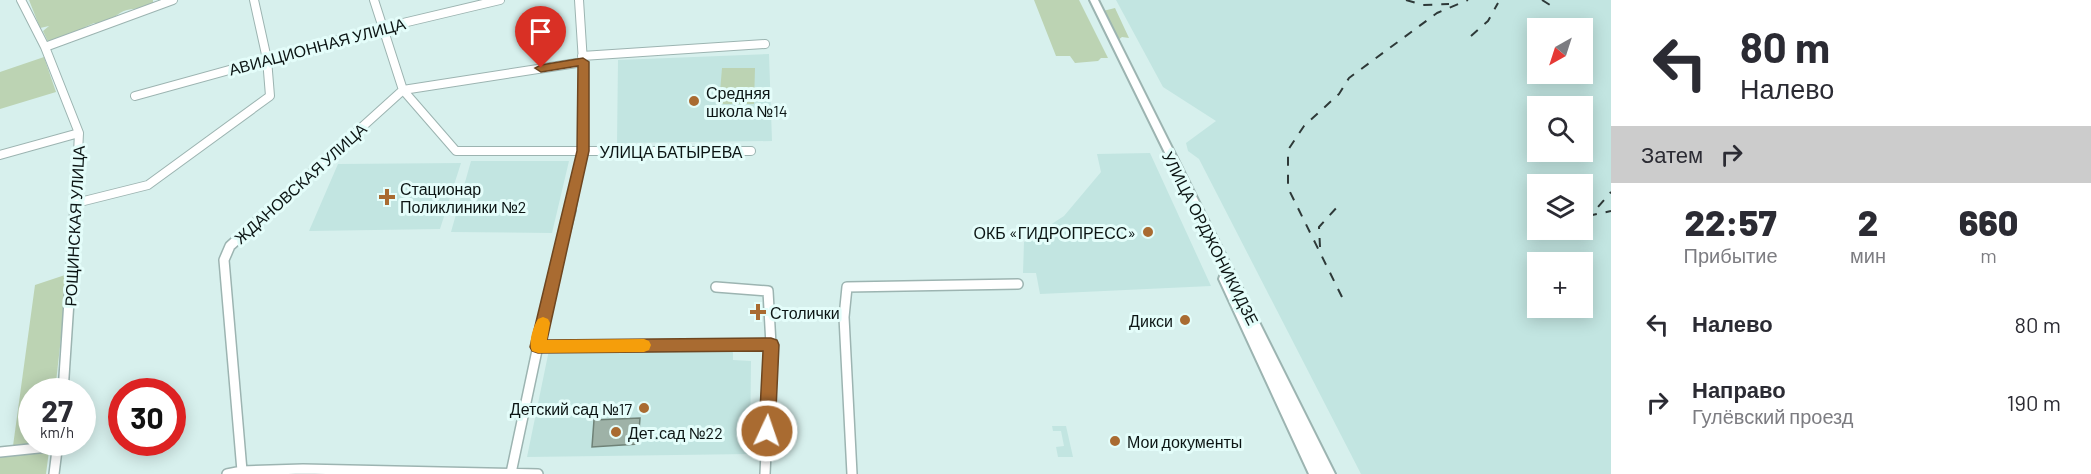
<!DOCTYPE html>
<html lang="ru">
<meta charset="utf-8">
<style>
body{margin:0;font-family:Barlow,sans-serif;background:#f2f2f3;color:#2b2b33;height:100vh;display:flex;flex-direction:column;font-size:22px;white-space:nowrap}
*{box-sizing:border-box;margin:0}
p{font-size:20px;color:#7c7c81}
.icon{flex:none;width:33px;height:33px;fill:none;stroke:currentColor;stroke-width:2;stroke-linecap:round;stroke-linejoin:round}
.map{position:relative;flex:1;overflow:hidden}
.sheet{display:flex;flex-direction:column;background:#fff;width:480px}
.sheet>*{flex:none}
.hud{background:#fff;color:#2b2b33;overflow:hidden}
.needle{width:39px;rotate:219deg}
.tools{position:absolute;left:1527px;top:18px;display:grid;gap:12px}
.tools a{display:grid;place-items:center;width:66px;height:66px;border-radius:0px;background:#fff;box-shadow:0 3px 15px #0003;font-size:30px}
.speed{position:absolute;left:18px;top:378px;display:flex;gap:12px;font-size:30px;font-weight:700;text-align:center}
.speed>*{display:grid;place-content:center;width:78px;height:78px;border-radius:50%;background:#fff;box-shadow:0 3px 15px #0003;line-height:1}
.speed small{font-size:15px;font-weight:400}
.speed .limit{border:9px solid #d22;background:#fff;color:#111}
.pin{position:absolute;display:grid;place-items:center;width:51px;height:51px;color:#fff;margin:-62px -26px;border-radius:50% 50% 50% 0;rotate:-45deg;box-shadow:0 0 6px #0007}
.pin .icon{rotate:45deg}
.me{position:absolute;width:66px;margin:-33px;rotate:3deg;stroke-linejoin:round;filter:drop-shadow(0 0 4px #0008)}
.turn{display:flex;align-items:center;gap:21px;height:126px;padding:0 30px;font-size:27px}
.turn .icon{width:78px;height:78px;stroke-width:2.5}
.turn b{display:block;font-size:42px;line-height:51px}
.then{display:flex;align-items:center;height:57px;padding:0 30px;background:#0003;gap:12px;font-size:22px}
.eta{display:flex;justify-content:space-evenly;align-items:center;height:102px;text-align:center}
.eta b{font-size:36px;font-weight:800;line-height:42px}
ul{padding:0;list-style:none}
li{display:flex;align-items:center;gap:18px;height:78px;padding:0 30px}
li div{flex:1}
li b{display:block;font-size:22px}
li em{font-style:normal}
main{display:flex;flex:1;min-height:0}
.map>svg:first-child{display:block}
.built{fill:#c2e5e1;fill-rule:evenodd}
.green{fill:#bcd3b3}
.building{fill:#9eb2a7;stroke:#6f8277;stroke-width:1.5}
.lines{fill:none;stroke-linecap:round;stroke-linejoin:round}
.minor-far1-casing{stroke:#9cb4b1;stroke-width:10}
.minor-casing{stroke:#9cb4b1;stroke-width:12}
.major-casing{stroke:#9cb4b1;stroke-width:4}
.minor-far1{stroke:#fff;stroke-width:8}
.minor{stroke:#fff;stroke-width:9}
.major{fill:#fff;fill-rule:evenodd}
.rail{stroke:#2e3938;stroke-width:2;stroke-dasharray:9 9;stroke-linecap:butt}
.route{fill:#a96b31;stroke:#6e4620;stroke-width:1.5}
.slow{fill:#f59e0b}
.poi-dot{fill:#a96b31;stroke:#e4fdfa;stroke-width:2}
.labels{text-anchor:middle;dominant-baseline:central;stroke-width:6;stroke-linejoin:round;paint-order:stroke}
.street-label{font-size:16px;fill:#0c1514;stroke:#e4fdfa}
.poi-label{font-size:16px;fill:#0c1514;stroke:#e4fdfa;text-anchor:start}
</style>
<main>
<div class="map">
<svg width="1611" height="474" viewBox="0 0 1611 474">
<rect width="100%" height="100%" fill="#d7f0ed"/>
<!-- built -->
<path class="built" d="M1116,0H1611V474H1361L1199,159L1188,151L1186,143L1216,121L1163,87ZM1582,28V74H1538V28ZM1582,106V152H1538V106ZM1582,184V230H1538V184ZM1582,262V308H1538V262Z
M769,54L772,141L617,143L618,60Z
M1150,153L1211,286L1040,294L1036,273H1023L1024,242L1064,216L1101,172L1097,154Z
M471,161H569L552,233L451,232Z
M461,163L440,229L309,231L338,164Z
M733,348V360L751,361L750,454L527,457L549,350Z
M1052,426H1066L1073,457H1058L1056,447L1064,446L1061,431H1053Z"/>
<!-- green -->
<path class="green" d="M29,0H153V6C142,10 128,7 120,13C110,20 111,21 99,26L94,23L85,27L83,32L49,44L43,31L49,26L40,28Z
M1034,0H1079L1108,58H1101L1098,61L1075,63L1070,56H1056Z
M1115,8L1129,38L1122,37L1118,40L1103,11Z
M44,57L56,92L0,109V72Z
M722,68H755L754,104H719Z
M77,271L68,275L55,391L32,392V442L50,443L46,474H0V456L11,454L13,446L35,285Z"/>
<!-- building -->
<path class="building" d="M640,418L638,444L592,447L594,420Z"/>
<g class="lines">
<defs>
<path id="minor-far1" d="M21,0L45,47L79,133L75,212
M374,0L403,90L456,151H751
M45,47L173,0
M582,56L765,44
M135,96L382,28L500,0
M0,155L79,133
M76,203L148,185L270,96L267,59L254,0
M268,212L403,90L583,62
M571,212L583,151V62L579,0"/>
<path id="minor" d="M716,287L768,291L771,345L765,474
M538,347L771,345
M63,392L75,210
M0,452L58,446
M242,471L224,260L230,246L270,210
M511,473L550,289L571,210
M54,474L58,442
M227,474L242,471L303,469L538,474
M852,474L844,317L847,287L1018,284"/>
<path id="major" d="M1090,0H1098L1335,474H1309L1219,279L1220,276L1225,275Z"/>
</defs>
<!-- minor-far1 casing -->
<use href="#minor-far1" class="minor-far1-casing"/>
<!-- minor casing -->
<use href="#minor" class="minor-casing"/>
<!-- major casing -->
<use href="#major" class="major-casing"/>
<!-- minor-far1 -->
<use href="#minor-far1" class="minor-far1"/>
<!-- minor -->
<use href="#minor" class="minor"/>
<!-- major -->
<use href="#major" class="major"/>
<!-- rail -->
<path class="rail" d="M1406,0L1423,5L1449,4
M1542,0L1550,5
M1471,36L1488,21L1498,3
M1582,215L1598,207L1611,192
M1588,216L1611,211
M1570,236L1578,230
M1320,247L1319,227L1339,205
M1342,297L1288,188V150L1304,126L1339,94L1349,78L1437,13L1468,0"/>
</g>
<!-- route -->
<path class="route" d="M583,58L589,62V151L547,340L771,338L777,340L779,345L775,431L773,436L767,438L762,436L759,431L763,351L538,353L532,351L530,347L577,151L578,66L541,72L535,68L541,65Z"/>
<!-- slow -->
<path class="slow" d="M543,317L548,319L550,323L547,340L644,339L649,341L651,345L649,350L644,352L538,353L532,351C528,343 533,327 538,319Z"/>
<!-- markers -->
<g class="poi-dot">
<circle cx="694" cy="101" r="6"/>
<path d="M384 188h6v6h6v6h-6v6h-6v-6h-6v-6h6z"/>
<circle cx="1148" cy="232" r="6"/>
<path d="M755 303h6v6h6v6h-6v6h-6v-6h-6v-6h6z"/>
<circle cx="1185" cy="320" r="6"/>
<circle cx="644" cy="408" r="6"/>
<circle cx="616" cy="432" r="6"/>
<circle cx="1115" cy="441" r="6"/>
</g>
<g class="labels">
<!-- street labels -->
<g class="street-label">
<text transform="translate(317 46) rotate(-15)">АВИАЦИОННАЯ УЛИЦА</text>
<text x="671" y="151">УЛИЦА БАТЫРЕВА</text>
<text transform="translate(300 183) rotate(-42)">ЖДАНОВСКАЯ УЛИЦА</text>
<text transform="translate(74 226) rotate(-87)">РОЩИНСКАЯ УЛИЦА</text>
<text transform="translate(1211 238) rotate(63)">УЛИЦА ОРДЖОНИКИДЗЕ</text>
</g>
<!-- poi labels -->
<g class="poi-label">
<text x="706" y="92">Средняя<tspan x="706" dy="18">школа №14</tspan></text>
<text x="400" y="188">Стационар<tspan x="400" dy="18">Поликлиники №2</tspan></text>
<text x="1136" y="232" text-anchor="end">ОКБ «ГИДРОПРЕСС»</text>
<text x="770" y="312">Столички</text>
<text x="1173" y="320" text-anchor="end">Дикси</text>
<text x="632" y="408" text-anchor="end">Детский сад №17</text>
<text x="628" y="432">Дет.сад №22</text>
<text x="1127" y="441">Мои документы</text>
</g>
</g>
</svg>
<div class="tools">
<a><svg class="needle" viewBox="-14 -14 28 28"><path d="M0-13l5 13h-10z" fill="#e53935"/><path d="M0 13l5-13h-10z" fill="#7c7c81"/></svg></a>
<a><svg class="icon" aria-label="search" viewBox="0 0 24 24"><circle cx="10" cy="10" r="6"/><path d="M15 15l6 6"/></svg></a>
<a><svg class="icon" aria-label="layers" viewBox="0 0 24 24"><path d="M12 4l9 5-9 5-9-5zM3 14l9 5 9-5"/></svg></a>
<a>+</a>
</div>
<div class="speed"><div>27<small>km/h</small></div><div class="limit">30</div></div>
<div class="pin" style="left:541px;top:68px;background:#d93025"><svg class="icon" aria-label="arrive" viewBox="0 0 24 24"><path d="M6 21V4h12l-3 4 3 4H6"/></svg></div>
<svg class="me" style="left:767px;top:431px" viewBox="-20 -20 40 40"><circle r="17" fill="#a96b31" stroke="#fff" stroke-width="3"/><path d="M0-11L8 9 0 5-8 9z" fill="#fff"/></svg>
</div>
<section class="sheet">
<div class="hud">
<div class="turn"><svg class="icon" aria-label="left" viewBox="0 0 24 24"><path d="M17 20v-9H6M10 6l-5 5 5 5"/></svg><div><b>80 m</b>Налево</div></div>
<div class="then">Затем<svg class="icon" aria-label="right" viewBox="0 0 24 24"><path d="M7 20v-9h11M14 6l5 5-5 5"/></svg></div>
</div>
<div class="eta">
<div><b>22:57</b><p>Прибытие</p></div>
<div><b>2</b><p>мин</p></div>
<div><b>660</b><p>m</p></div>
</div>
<ul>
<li><svg class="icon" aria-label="left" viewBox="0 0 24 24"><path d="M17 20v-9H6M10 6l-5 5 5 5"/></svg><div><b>Налево</b></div><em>80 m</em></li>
<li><svg class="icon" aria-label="right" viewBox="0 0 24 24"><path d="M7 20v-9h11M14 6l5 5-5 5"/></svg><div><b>Направо</b><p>Гулёвский проезд</p></div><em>190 m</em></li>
</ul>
</section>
</main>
